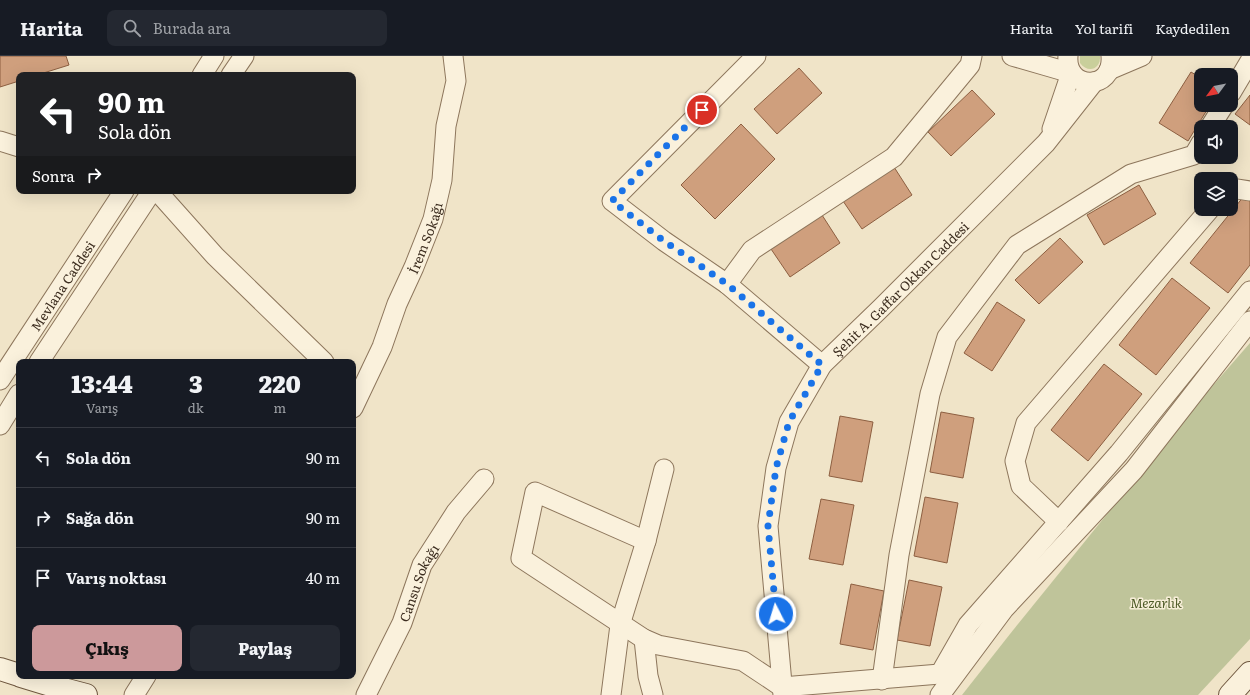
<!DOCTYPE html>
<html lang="tr">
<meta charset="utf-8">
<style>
body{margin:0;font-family:Literata,serif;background:#242831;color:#f1f3f6;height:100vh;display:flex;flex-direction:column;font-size:15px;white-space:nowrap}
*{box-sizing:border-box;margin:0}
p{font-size:13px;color:#9ea1a6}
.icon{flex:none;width:22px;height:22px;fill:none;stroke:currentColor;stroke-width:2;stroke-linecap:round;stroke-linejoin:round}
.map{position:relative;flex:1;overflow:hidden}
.drawer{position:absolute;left:16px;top:303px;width:340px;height:320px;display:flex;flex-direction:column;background:#171b24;border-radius:8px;box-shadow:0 4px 16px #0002}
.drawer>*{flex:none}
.hud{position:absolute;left:16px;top:16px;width:340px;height:122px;border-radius:8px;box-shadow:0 4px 16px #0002;background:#202124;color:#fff;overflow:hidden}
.needle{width:26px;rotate:238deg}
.tools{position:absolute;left:1194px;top:12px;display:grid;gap:8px}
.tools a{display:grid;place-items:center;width:44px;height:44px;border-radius:8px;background:#171b24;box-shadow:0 4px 16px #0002;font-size:20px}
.pin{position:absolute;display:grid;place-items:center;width:34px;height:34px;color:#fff;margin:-17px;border:2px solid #fff;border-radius:50%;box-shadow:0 1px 4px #0007}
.me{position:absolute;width:44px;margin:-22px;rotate:355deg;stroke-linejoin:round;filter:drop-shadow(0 0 3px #0008)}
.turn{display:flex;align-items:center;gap:14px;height:84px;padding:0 16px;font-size:18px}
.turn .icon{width:52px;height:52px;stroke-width:2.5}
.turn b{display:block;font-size:28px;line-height:34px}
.then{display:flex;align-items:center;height:38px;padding:0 16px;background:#0003;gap:8px;font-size:15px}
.eta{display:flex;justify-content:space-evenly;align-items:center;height:68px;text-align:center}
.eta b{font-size:24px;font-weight:800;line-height:28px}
.cta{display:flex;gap:8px;margin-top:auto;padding:8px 16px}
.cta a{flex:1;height:46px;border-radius:8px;background:#cc999b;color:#111;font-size:16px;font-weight:800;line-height:46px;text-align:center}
.cta a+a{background:#242831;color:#f1f3f6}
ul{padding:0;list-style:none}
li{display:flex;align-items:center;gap:12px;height:60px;padding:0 16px;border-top:1px solid #363941}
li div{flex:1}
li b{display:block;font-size:15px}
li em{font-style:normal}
header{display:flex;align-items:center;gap:24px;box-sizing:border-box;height:56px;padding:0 20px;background:#171b24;border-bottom:1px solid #363941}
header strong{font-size:19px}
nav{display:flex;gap:22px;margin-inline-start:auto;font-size:14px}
.search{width:280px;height:36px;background:#242831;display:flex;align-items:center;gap:10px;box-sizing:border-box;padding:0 14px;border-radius:8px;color:#9ea1a6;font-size:15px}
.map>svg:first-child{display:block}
.green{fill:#c9cf9b}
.cemetery{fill:#bfc49a}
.building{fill:#cf9f7d;stroke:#8d5f41}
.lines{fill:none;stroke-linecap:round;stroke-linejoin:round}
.street-casing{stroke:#8d765c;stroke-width:21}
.secondary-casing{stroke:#6f573f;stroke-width:24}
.street{stroke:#faf1dc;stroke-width:19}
.secondary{stroke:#faf1dc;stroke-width:22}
.route{stroke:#1a73e8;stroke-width:7;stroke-dasharray:0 12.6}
.labels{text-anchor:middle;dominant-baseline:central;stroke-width:3;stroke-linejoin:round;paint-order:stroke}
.street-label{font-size:13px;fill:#3d2e20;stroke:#f7eed8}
.park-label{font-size:13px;font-style:italic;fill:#4d5a26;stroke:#f7eed8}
</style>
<header>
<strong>Harita</strong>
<div class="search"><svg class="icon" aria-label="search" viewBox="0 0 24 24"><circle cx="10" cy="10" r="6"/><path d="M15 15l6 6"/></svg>Burada ara</div>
<nav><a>Harita</a><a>Yol tarifi</a><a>Kaydedilen</a></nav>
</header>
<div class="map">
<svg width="1250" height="639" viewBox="0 0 1250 639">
<rect width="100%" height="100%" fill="#f0e4c8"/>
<!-- green -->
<path class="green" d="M1080,0H1100C1101,13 1088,18 1080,7Z"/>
<!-- cemetery -->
<path class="cemetery" d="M1250,287V583L1198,639H962L1010,578L1188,358Z"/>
<!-- building -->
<path class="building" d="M0,0H66L69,9L37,19H19V25L0,31Z
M799,12L822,37L777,78L754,53Z
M1191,16L1201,22V49H1210L1188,85L1159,67Z
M972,34L995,58L951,100L928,76Z
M1250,39V69L1235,58Z
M741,68L775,103L715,163L681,129Z
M894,111L912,139L862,173L843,145Z
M1139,129L1156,158L1104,189L1087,159Z
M1244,140L1250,145V209L1228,237L1190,207Z
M822,159L840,187L790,221L771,193Z
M1060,182L1083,206L1039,248L1015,224Z
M1172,222L1210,252L1156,319L1119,289Z
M997,246L1025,264L992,315L964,297Z
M1104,308L1142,338L1088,405L1051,374Z
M941,356L974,362L963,422L930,416Z
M840,360L873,366L862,426L829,420Z
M925,441L958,447L947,507L914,500Z
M821,443L854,449L843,509L809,503Z
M909,524L942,531L930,590L897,584Z
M851,528L884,535L873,594L840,588Z"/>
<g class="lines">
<defs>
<g id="street">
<path d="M756,0L612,145L664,185L727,228L822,309"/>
<path d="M1012,0L1071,17L1052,73"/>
<path d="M1068,0C1065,34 1114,36 1111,0"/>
<path d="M1109,14L1142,0"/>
<path d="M202,19L214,0"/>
<path d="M231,19L244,0"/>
<path d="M1231,37L1250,5"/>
<path d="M1210,71L1224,49"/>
<path d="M0,85L19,91"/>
<path d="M1231,132L1250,135"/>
<path d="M157,135L215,200L324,306"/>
<path d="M727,228L752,194L894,101L970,9L972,0"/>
<path d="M39,306L152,135"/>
<path id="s1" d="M0,324L124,135"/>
<path id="s2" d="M353,352L382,291L397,248L414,211L433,163L442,124L446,70L456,25L453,0"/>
<path d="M0,369L19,338"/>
<path d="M1059,466L1021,430L1015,405L1026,367L1210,153"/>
<path d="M646,485L535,436L521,502L644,583L658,589L743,605L782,631L940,618L968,569L1119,397L1250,235"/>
<path d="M644,583L648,620L653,639"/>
<path d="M882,624L899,499L930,338L947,281L1017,189L1131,118L1194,99L1201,87"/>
<path d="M134,639L146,620"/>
<path id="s3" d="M366,639L402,567L422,509L456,456L484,423"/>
<path d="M611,639L620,569L646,485L664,413"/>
<path id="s4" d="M783,639L768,470L776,412L789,366L822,309L881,252L1046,87L1094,26"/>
<path d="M940,639L1004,553L1134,414L1250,265"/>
</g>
<path id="secondary" d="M0,613L19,619
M21,620L67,634L86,639
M1230,639L1250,617"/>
</defs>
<!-- street casing -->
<use href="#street" class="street-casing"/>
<!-- secondary casing -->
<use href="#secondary" class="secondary-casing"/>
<!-- street -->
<use href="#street" class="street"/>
<!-- secondary -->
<use href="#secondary" class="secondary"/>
</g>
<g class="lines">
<!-- route -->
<path class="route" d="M702,54L612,145L664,185L727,228L822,309L789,366L776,412L768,470L776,558"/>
</g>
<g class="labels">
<!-- street labels -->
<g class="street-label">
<text stroke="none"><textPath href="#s2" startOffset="185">İrem Sokağı</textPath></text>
<text stroke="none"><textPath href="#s1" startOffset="113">Mevlana Caddesi</textPath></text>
<text stroke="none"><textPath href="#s4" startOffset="451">Şehit A. Gaffar Okkan Caddesi</textPath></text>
<text stroke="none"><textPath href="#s3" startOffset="124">Cansu Sokağı</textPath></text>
</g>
<!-- park labels -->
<g class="park-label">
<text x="1156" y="546">Mezarlık</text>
</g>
</g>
</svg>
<div class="tools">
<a><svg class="needle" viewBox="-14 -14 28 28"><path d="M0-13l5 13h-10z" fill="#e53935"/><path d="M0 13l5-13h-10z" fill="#9ea1a6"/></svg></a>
<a><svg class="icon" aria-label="sound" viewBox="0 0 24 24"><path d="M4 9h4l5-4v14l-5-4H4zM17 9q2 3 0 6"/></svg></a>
<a><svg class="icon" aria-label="layers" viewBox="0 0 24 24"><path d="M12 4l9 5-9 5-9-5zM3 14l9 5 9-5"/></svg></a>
</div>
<div class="pin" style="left:702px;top:54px;background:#d93025"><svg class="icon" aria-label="arrive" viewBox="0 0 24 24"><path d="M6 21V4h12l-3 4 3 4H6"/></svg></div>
<svg class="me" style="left:776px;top:558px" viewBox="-20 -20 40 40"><circle r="17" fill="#1a73e8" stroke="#fff" stroke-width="3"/><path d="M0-11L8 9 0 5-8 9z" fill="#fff"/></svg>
<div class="hud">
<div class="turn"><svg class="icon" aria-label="left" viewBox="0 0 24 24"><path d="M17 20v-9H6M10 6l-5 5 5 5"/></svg><div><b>90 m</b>Sola dön</div></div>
<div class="then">Sonra<svg class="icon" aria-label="right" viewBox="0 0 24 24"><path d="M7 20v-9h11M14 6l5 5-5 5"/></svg></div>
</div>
<section class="drawer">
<div class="eta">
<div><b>13:44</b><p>Varış</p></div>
<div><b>3</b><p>dk</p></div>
<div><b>220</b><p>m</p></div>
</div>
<ul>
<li><svg class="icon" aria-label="left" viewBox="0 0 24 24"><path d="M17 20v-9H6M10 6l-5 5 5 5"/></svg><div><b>Sola dön</b></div><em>90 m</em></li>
<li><svg class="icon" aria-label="right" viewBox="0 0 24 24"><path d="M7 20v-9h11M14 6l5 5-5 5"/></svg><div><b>Sağa dön</b></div><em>90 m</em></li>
<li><svg class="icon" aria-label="arrive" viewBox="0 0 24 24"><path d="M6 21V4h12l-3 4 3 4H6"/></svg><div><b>Varış noktası</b></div><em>40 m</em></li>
</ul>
<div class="cta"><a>Çıkış</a><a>Paylaş</a></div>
</section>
</div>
